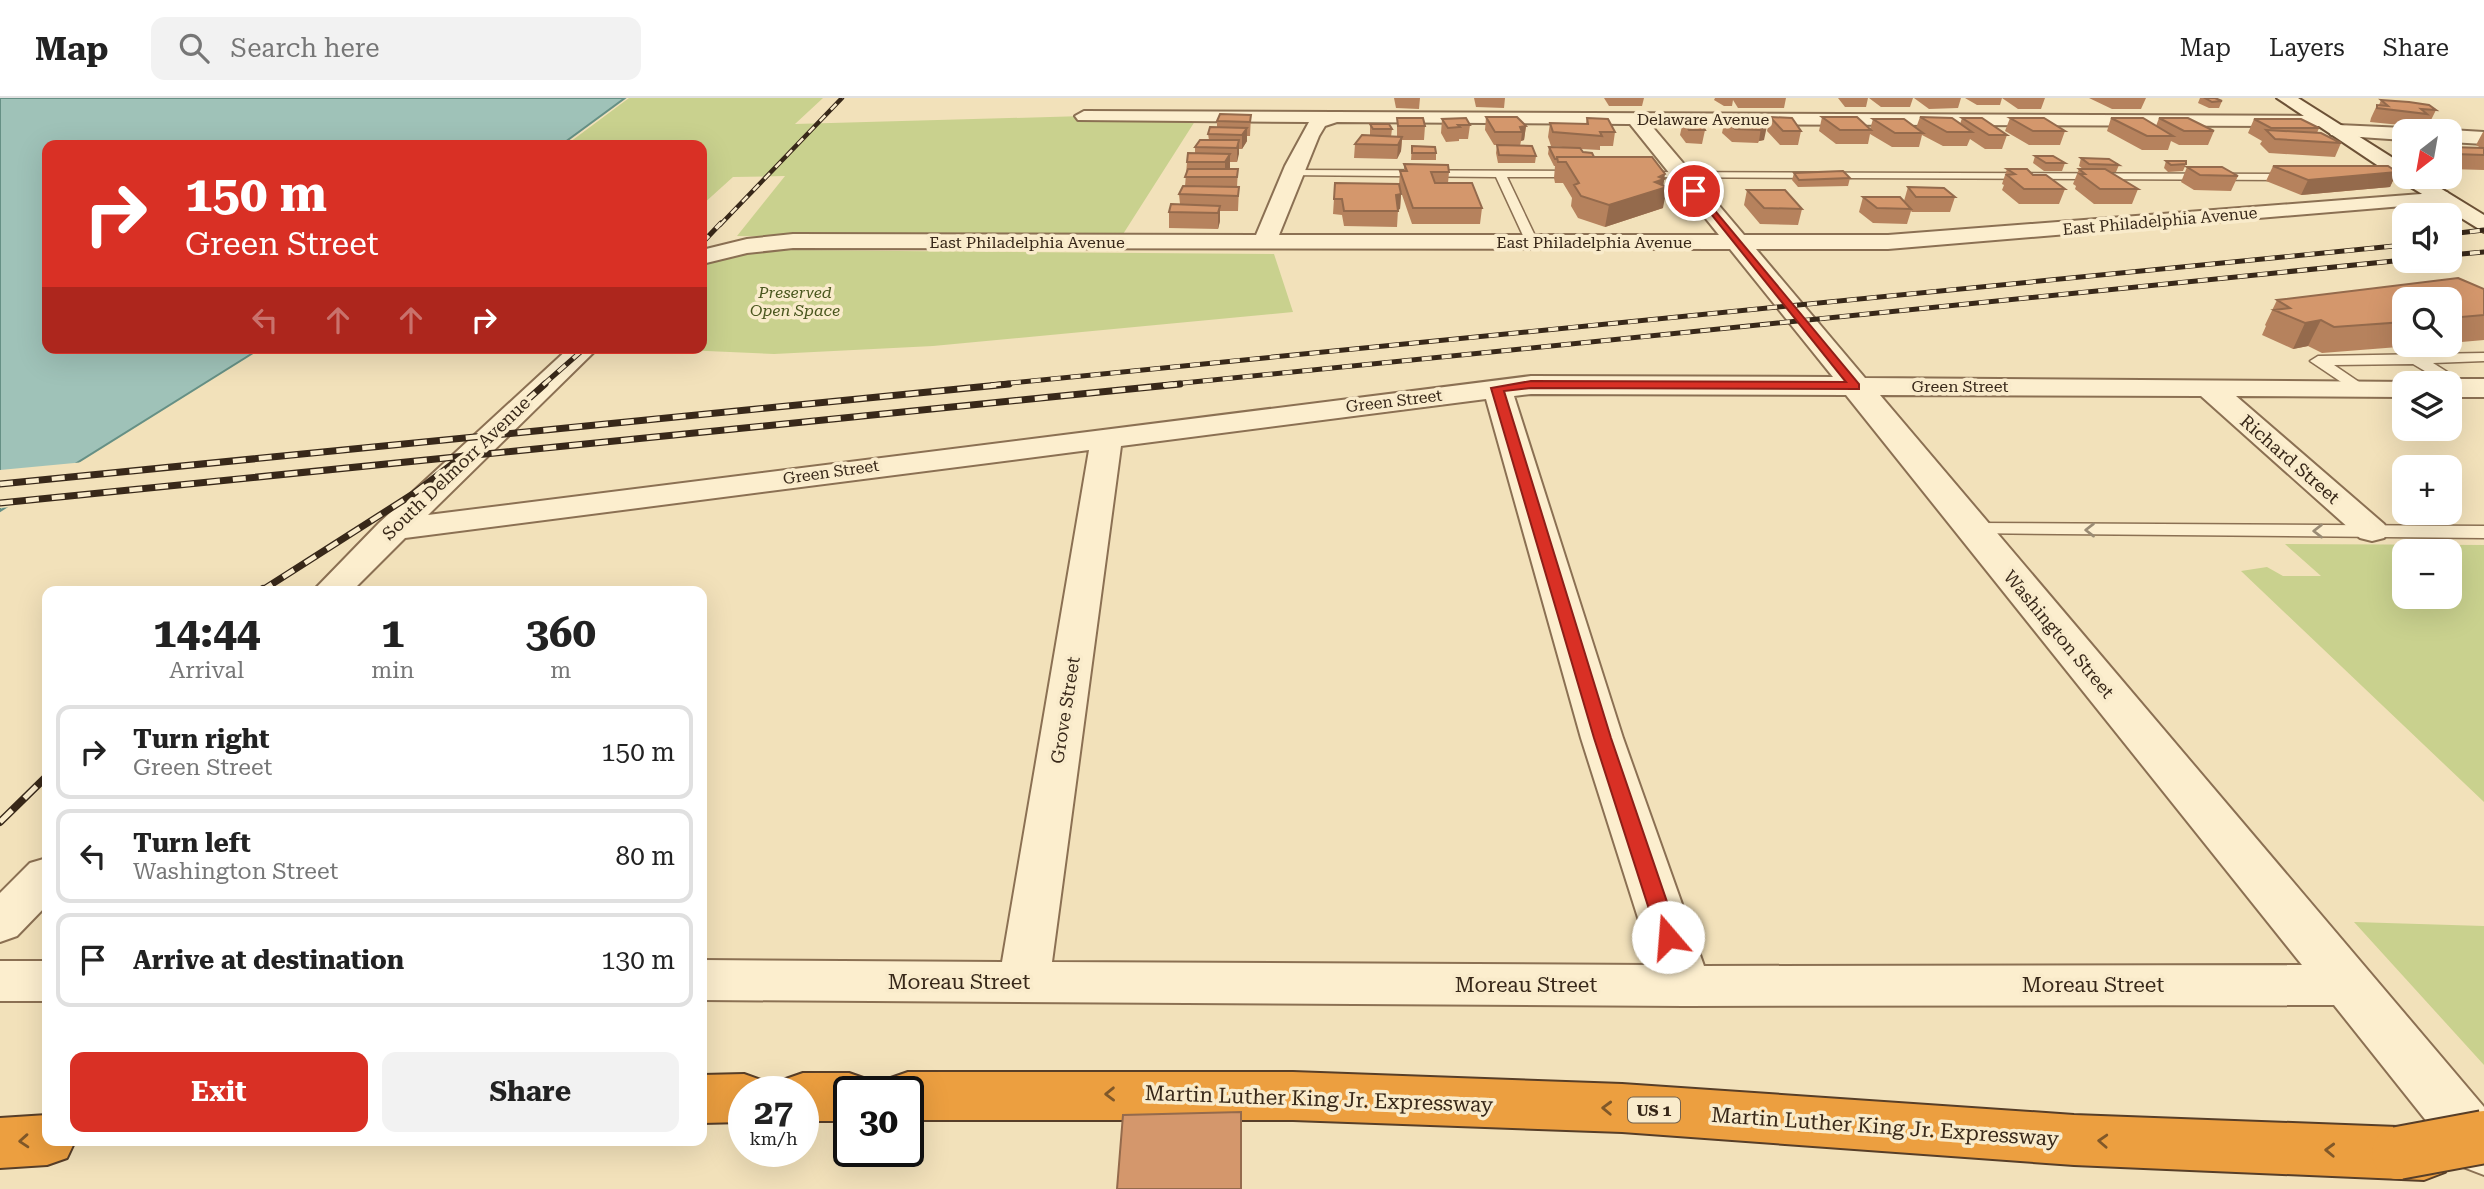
<!DOCTYPE html>
<meta charset="utf-8">
<style>
body{margin:0;font-family:"Roboto Serif",serif;background:#f2f2f2;color:#222;height:100vh;display:flex;flex-direction:column;font-size:26px;white-space:nowrap}
*{box-sizing:border-box;margin:0}
p{font-size:23px;color:#767676}
.icon{flex:none;width:38px;height:38px;fill:none;stroke:currentColor;stroke-width:2;stroke-linecap:round;stroke-linejoin:round}
.map{position:relative;flex:1;overflow:hidden}
.sheet{position:absolute;left:42px;top:488px;width:665px;height:560px;display:flex;flex-direction:column;background:#fff;border-radius:14px;box-shadow:0 7px 28px #0002}
.sheet>*{flex:none}
.banner{position:absolute;left:42px;top:42px;width:665px;height:214px;border-radius:14px;box-shadow:0 7px 28px #0002;background:#d93025;color:#fff;overflow:hidden}
.needle{width:46px;rotate:211deg}
.fabs{position:absolute;left:2392px;top:21px;display:grid;gap:14px}
.fabs a{display:grid;place-items:center;width:70px;height:70px;border-radius:14px;background:#fff;box-shadow:0 7px 28px #0002;font-size:35px}
.speed{position:absolute;left:728px;top:978px;display:flex;gap:14px;font-size:35px;font-weight:700;text-align:center}
.speed>*{display:grid;place-content:center;width:91px;height:91px;border-radius:50%;background:#fff;box-shadow:0 7px 28px #0002;line-height:1}
.speed small{font-size:18px;font-weight:400}
.speed .limit{border:4px solid #111;border-radius:10px;background:#fff;color:#111}
.pin{position:absolute;display:grid;place-items:center;width:60px;height:60px;color:#fff;margin:-30px;border:4px solid #fff;border-radius:50%;box-shadow:0 2px 7px #0007}
.me{position:absolute;width:77px;margin:-38px;rotate:342deg;stroke-linejoin:round;filter:drop-shadow(0 0 5px #0008)}
.turn{display:flex;align-items:center;gap:24px;height:147px;padding:0 28px;font-size:32px}
.turn .icon{width:91px;height:91px;stroke-width:2.5}
.turn b{display:block;font-size:49px;line-height:60px}
.lanes{display:flex;align-items:center;height:66px;padding:0 28px;background:#0003;justify-content:center;gap:35px;direction:ltr}
.lanes .off{opacity:.35}
.eta{display:flex;justify-content:space-evenly;align-items:center;height:119px;text-align:center}
.eta b{font-size:42px;font-weight:700;line-height:49px}
.primary-button{display:flex;gap:14px;margin-top:auto;padding:14px 28px}
.primary-button a{flex:1;height:80px;border-radius:14px;background:#d93025;color:#fff;font-size:28px;font-weight:700;line-height:80px;text-align:center}
.primary-button a+a{background:#f2f2f2;color:#222}
ul{padding:0;list-style:none}
li{display:flex;align-items:center;gap:21px;height:94px;margin:0 14px 10px;padding:0 14px;border:4px solid #e0e0e0;border-radius:14px}
li div{flex:1}
li b{display:block;font-size:26px}
li em{font-style:normal}
header{display:flex;align-items:center;gap:42px;box-sizing:border-box;height:98px;padding:0 35px;background:#fff;border-bottom:2px solid #e0e0e0}
header strong{font-size:33px}
nav{display:flex;gap:38px;margin-inline-start:auto;font-size:24px}
.search{width:490px;height:63px;background:#f2f2f2;display:flex;align-items:center;gap:18px;box-sizing:border-box;padding:0 24px;border-radius:14px;color:#767676;font-size:26px}
.map>svg:first-child{display:block}
.green{fill:#c9d18e;fill-rule:evenodd}
.water{fill:#9fc2b8;stroke:#669085;stroke-width:2}
.pier{fill:#f2e1ba}
.lines{fill:none;stroke-linecap:round;stroke-linejoin:round}
.service-casing{stroke:#8b7053;stroke-width:3}
.minor-casing{stroke:#8b7053;stroke-width:4}
.secondary-casing{stroke:#6c5136;stroke-width:4}
.motorway-casing{stroke:#573e28;stroke-width:4}
.service{fill:#fceece;fill-rule:evenodd}
.minor{fill:#fceece;fill-rule:evenodd}
.secondary{fill:#fceece;fill-rule:evenodd}
.motorway{fill:#ec9f40;fill-rule:evenodd}
.rail-far3-casing{stroke:#382819;stroke-width:4.5}
.rail-far2-casing{stroke:#382819;stroke-width:5}
.rail-far1-casing{stroke:#382819;stroke-width:7}
.rail-casing{stroke:#382819;stroke-width:8}
.rail-far3{stroke:#f9ebcb;stroke-width:2.5;stroke-dasharray:8;stroke-linecap:butt}
.rail-far2{stroke:#f9ebcb;stroke-width:3.5;stroke-dasharray:10;stroke-linecap:butt}
.rail-far1{stroke:#f9ebcb;stroke-width:4.5;stroke-dasharray:13;stroke-linecap:butt}
.rail{stroke:#f9ebcb;stroke-width:5;stroke-dasharray:17;stroke-linecap:butt}
.motorway-bridge-casing{stroke:#573e28;stroke-width:56;stroke-linecap:butt}
.motorway-bridge{stroke:#ec9f40;stroke-width:52}
.wall{fill:#b6825d}
.shaded-wall{fill:#946a4c}
.building{fill:#d4976c;stroke:#946a4c;stroke-width:2}
.oneway{stroke:#9a8b74}
.oneway2{stroke:#805829}
.route{fill:#d93025;stroke:#8d1f18;stroke-width:2}
.labels{text-anchor:middle;dominant-baseline:central;stroke-width:7;stroke-linejoin:round;paint-order:stroke}
.far-street-label{font-size:16px;fill:#382819;stroke:#f9ebcb}
.far-park-label{font-size:16px;font-style:italic;fill:#49561e;stroke:#f9ebcb}
.shield{fill:#f9ebcb;stroke:#72624e;stroke-width:2}
.shield-label{font-size:16px;font-weight:bold;fill:#382819}
.street-label{font-size:18px;fill:#382819;stroke:#f9ebcb}
.near-street-label{font-size:21px;fill:#382819;stroke:#f9ebcb}
</style>
<header>
<strong>Map</strong>
<div class="search"><svg class="icon" aria-label="search" viewBox="0 0 24 24"><circle cx="10" cy="10" r="6"/><path d="M15 15l6 6"/></svg>Search here</div>
<nav><a>Map</a><a>Layers</a><a>Share</a></nav>
</header>
<div class="map">
<svg width="2484" height="1091" viewBox="0 0 2484 1091">
<rect width="100%" height="100%" fill="#f2e1ba"/>
<!-- green -->
<path class="green" d="M629,0H823L795,26L1084,18L1197,20L1118,144L737,138L785,78L733,79L702,107V47H566Z
M778,152L1274,156L1293,214L933,248L774,256L638,250H702V168L727,158Z
M2285,446L2484,447V704L2241,473L2267,469L2283,478H2321ZM2404,453H2450V499H2404Z
M2354,824L2484,828V967Z"/>
<!-- water -->
<path class="water" d="M0,0H625L561,47H47V250H261L0,413Z"/>
<!-- pier -->
<path class="pier" d="M85,364L13,409L0,410V372Z"/>
<g class="lines">
<defs>
<path id="service" d="M1289,72L1582,73L1588,76L1582,79H1507L1538,144L1532,148L1526,144L1496,79L1285,77V73Z
M1635,74L2296,76L2302,79L2296,82L1639,79L1633,76Z
M2484,255V263L2433,265L2468,287L2470,290L2462,295L2413,266L2334,267L2362,286L2364,289L2356,294L2310,263L2318,258Z
M1973,425L2484,428V440L1966,435L1964,431Z"/>
<path id="minor" d="M1084,13L2322,18L2331,23L2322,28L1650,26L1744,137H1888L2447,94L2450,99L2439,105L1888,151H1756L1865,280L2414,284L2404,285V299L2236,298L2384,426L2389,433L2384,440L2372,443L2360,440L2201,298L1880,297L2484,1009V1077L2463,1069L2334,907L1685,908L702,902V862L1002,864L1089,352L405,440L351,494H312L379,425L569,250H598L428,417L1531,278L1833,279L1730,151L793,150L747,155L702,166V152L747,141L793,136L1256,137L1285,68L1309,24L1078,22L1075,18ZM1337,24L1630,26L1719,137H1279L1319,38L1325,28ZM1531,296L1846,297L2302,867L1704,868L1623,640L1514,298ZM1486,301L1581,640L1653,867L1052,864L1121,348Z
M2338,27L2404,30L2412,33H2404V42L2331,37L2329,33L2331,29Z
M2450,32L2484,34V46L2450,44V33H2446Z
M2450,281H2484V299H2450V285H2439Z
M47,760V807L17,838L0,844V795L30,765Z
M0,863H47V903H0Z"/>
<path id="secondary" d="M2277,0H2298L2404,67V79H2422L2484,117V134L2401,83Z"/>
<path id="motorway" d="M908,974H1293L1622,986L2074,1017L2424,1030L2445,1038L2453,1056L2445,1074L2424,1082L2074,1067L1622,1034L1293,1022H908V994H882L888,981Z
M803,975H849L869,982L875,994H849V1023H803V994H777L783,982Z
M744,976L764,983L769,994H744V1024L702,1025V977Z
M47,1017V1043H75L67,1060L47,1067L0,1070V1020Z"/>
</defs>
<!-- service casing -->
<use href="#service" class="service-casing"/>
<!-- minor casing -->
<use href="#minor" class="minor-casing"/>
<!-- secondary casing -->
<use href="#secondary" class="secondary-casing"/>
<!-- motorway casing -->
<use href="#motorway" class="motorway-casing"/>
<!-- service -->
<use href="#service" class="service"/>
<!-- minor -->
<use href="#minor" class="minor"/>
<!-- secondary -->
<use href="#secondary" class="secondary"/>
<!-- motorway -->
<use href="#motorway" class="motorway"/>
<defs>
<path id="rail-far3" d="M720,127L842,0"/>
<path id="rail-far2" d="M2450,136L2484,132
M702,145L721,125
M2450,157L2484,154
M543,287L585,250
M991,287L2404,147
M1163,287L2404,162"/>
<path id="rail-far1" d="M487,338L545,286
M0,386L1009,286
M0,405L1180,286
M261,493L413,396L463,358"/>
<path id="rail" d="M259,494L263,491
M0,724L47,678"/>
</defs>
<!-- rail-far3 casing -->
<use href="#rail-far3" class="rail-far3-casing"/>
<!-- rail-far2 casing -->
<use href="#rail-far2" class="rail-far2-casing"/>
<!-- rail-far1 casing -->
<use href="#rail-far1" class="rail-far1-casing"/>
<!-- rail casing -->
<use href="#rail" class="rail-casing"/>
<!-- rail-far3 -->
<use href="#rail-far3" class="rail-far3"/>
<!-- rail-far2 -->
<use href="#rail-far2" class="rail-far2"/>
<!-- rail-far1 -->
<use href="#rail-far1" class="rail-far1"/>
<!-- rail -->
<use href="#rail" class="rail"/>
<defs>
<path id="motorway-bridge" d="M2398,1055L2484,1039"/>
</defs>
<!-- motorway-bridge casing -->
<use href="#motorway-bridge" class="motorway-bridge-casing"/>
<!-- motorway-bridge -->
<use href="#motorway-bridge" class="motorway-bridge"/>
</g>
<!-- wall -->
<path class="wall" d="M1394,0H1420L1419,11L1396,10Z
M1474,0H1505L1504,10L1476,9Z
M1604,0H1644L1642,8H1609Z
M1715,0H1786L1784,10H1738L1733,2L1732,8H1724L1714,2Z
M1838,0H1868L1866,9H1845Z
M1869,0H1913L1910,9H1881Z
M1914,0H1961L1958,10L1929,11Z
M1965,0H2045L2041,11H2018L2002,0L2000,7H1977Z
M2089,0H2146L2141,11H2112Z
M2200,0H2215L2222,3L2219,10H2209L2198,5Z
M2381,2L2436,12L2429,26L2423,25L2421,29L2370,24L2371,20L2377,7H2379Z
M1251,17L1250,38H1247V43L1242,51H1239L1237,64H1230V71H1238L1237,89H1239L1238,113H1220V123L1218,131L1169,130V114L1180,106L1179,96L1185,88L1187,64L1195,55V49L1209,42L1208,36L1217,29V23Z
M1486,19L1526,28L1524,42L1521,43L1520,48L1536,58L1535,65H1498L1496,55L1497,47H1494L1485,32Z
M1770,19L1801,33L1798,47H1780L1767,33Z
M1822,19L1870,31L1873,21L1916,30L1920,19L1960,26L1962,20L2007,37L2002,51H1985L1970,41L1967,48H1943L1922,37L1919,49H1892L1870,36L1868,46H1836L1819,33Z
M1397,20L1425,28L1424,42H1402L1401,53L1397,61L1354,60L1355,46L1370,38V26L1392,31L1391,39H1397Z
M1587,20L1615,34L1613,48H1600V52L1581,51L1583,54L1663,87V110L1605,129L1578,120L1571,108L1572,100L1563,85H1555L1554,80L1555,68H1554L1548,56L1549,49H1563L1551,48L1548,39L1550,25L1586,26Z
M2010,20L2065,33L2060,47H2029L2005,33Z
M2111,20L2156,28L2159,20L2214,33L2208,47H2179L2171,43L2168,52H2142L2107,33Z
M1442,21L1470,27L1468,41H1459V43L1446,44L1441,35Z
M1725,21H1761L1764,42L1759,43L1758,45L1732,44L1722,35Z
M2254,21L2319,30L2317,35L2341,45L2335,59L2269,55L2260,46L2262,43L2248,35Z
M1683,23L1705,32L1702,46L1686,45L1680,37Z
M2483,34H2484V72L2450,71V49L2481,50L2476,47Z
M1412,48L1436,55V62H1411Z
M2035,58L2065,65L2062,73H2044L2033,65Z
M2081,60L2119,67L2116,74H2110L2138,91L2132,106H2094L2075,91L2076,88L2073,86L2079,71H2083L2079,68Z
M2166,63L2186,66L2183,73L2168,74L2164,70Z
M1404,66L1449,74L1448,85L1482,110L1480,126H1412L1400,91L1401,96L1400,111L1398,112L1397,129L1344,128L1342,117L1333,116L1335,85L1399,87L1400,73H1404Z
M2273,68L2397,74L2390,89L2301,97L2266,83Z
M2187,69L2238,78L2231,93L2194,92L2181,84Z
M2007,71L2033,77L2065,91L2059,106H2019L2002,92L2004,87L2002,86Z
M1794,75L1850,80L1848,88L1798,89L1792,82Z
M1908,89L1955,99L1950,114H1912L1911,113L1907,126L1873,125L1859,114L1863,99L1904,103Z
M1747,92L1802,111L1798,127L1760,126L1744,107Z
M2484,191V242L2450,245V201H2404V247H2424L2322,255L2308,248L2293,251L2262,237L2266,228L2265,227L2277,202Z"/>
<!-- shaded-wall -->
<path class="shaded-wall" d="M1526,28L1524,42L1521,43L1522,34L1520,29Z
M1767,28L1764,42L1759,43L1761,29Z
M1247,30V43L1242,51V37Z
M1402,39L1401,53L1397,61L1398,47Z
M1239,42V56L1237,64V50Z
M1230,56V70L1225,79V64Z
M2397,74L2390,89L2301,97L2308,82Z
M1665,76L1663,90L1667,89L1663,110L1605,129L1609,107L1655,84L1659,79Z
M1401,96L1400,111L1394,112L1396,97Z
M1220,108V123L1218,131V115Z
M2321,222L2308,248L2293,251L2305,225Z"/>
<!-- building -->
<path class="building" d="M2205,0H2215L2222,3L2212,4Z
M2381,2L2409,4L2429,7L2436,12L2421,11L2427,16L2377,10V7L2388,8Z
M1220,16L1251,17L1250,24L1217,23Z
M1486,19H1517L1526,28L1520,29L1522,34H1495Z
M1770,19L1792,20L1801,33H1783Z
M1822,19H1857L1871,32H1840Z
M1920,19L1952,20L1972,34H1947Z
M1397,20H1423L1425,28H1398Z
M1466,20L1470,27H1458L1460,29L1448,30L1442,21Z
M1587,20L1608,21L1615,34H1600L1602,38L1553,34L1550,25L1588,26Z
M1962,20H1982L2007,37H1989Z
M2010,20H2044L2065,33H2033Z
M2111,20H2143L2173,38H2147Z
M2159,20H2188L2214,33H2184Z
M1725,21H1761L1767,28L1761,29V32L1735,31Z
M1873,21H1904L1923,35H1895Z
M2254,21H2301L2319,30H2271Z
M1683,23H1700L1705,32H1689Z
M1370,26H1389L1392,31H1373Z
M1210,29L1247,30L1242,37L1208,36Z
M2266,32L2321,35L2341,45L2275,41Z
M1362,37L1402,39L1398,47L1355,46Z
M1200,42H1239L1237,50L1195,49Z
M1497,47L1532,48L1536,58L1499,57Z
M1412,48L1435,49L1436,55H1412Z
M1549,49L1580,50L1583,54L1592,55L1594,59H1557V61H1555Z
M2450,49L2484,50V57L2454,56L2450,54Z
M1188,55L1230,56L1225,64H1187Z
M2035,58H2053L2065,65H2046Z
M1557,59H1652L1665,76L1659,79L1664,81L1655,84L1667,89L1609,107L1581,98L1574,87L1579,85L1566,64H1558Z
M2081,60L2109,61L2119,67L2089,66Z
M2166,63H2186V66L2171,67Z
M1404,66L1448,67L1449,74H1431L1435,85H1472L1482,110H1413L1400,73H1407Z
M2273,68H2388L2397,74L2308,82Z
M2187,69H2222L2238,78L2200,77Z
M1188,71H1238L1237,79H1185Z
M2007,71H2027L2033,77H2046L2065,91H2024L2007,77L2015,76Z
M2079,71H2105L2138,91H2100L2080,76H2085Z
M1843,73L1850,80L1799,82L1794,75Z
M1335,85L1399,86L1401,96L1396,97L1398,113H1344L1342,101H1334Z
M1183,88L1239,89L1238,98L1179,96Z
M1908,89L1944,90L1955,99H1916Z
M1747,92H1785L1802,111L1764,110Z
M1863,99H1900L1911,111L1877,110Z
M1171,106L1220,108L1218,115L1169,114Z
M2458,180L2484,191V217L2450,220V201H2404V224L2334,229L2321,222L2305,225L2274,212L2290,210L2277,202Z
M1241,1014V1091H1117L1123,1017Z"/>
<!-- one-way arrows -->
<defs><path id="oneway-chevron" d="M-2-3.5L2.5 0L-2 3.5" fill="none" stroke-width="1.6" stroke-linecap="round" stroke-linejoin="round" transform="scale(1.75)"/></defs>
<g class="oneway">
<use href="#oneway-chevron" transform="translate(2090 432) rotate(-180)"/>
<use href="#oneway-chevron" transform="translate(2318 433) rotate(-180)"/>
</g>
<g class="oneway2">
<use href="#oneway-chevron" transform="translate(1110 996) rotate(179)"/>
<use href="#oneway-chevron" transform="translate(1607 1010) rotate(-178)"/>
<use href="#oneway-chevron" transform="translate(24 1043) rotate(176)"/>
<use href="#oneway-chevron" transform="translate(2103 1043) rotate(-177)"/>
<use href="#oneway-chevron" transform="translate(2330 1052) rotate(-178)"/>
</g>
<!-- route -->
<path class="route" d="M1691,91H1697L1859,286V291L1531,290L1504,293L1611,640L1679,839L1676,844H1661L1658,839L1594,640L1491,290L1531,283L1846,284Z"/>
<g class="labels">
<!-- far-street labels -->
<g class="far-street-label">
<text x="1703" y="21">Delaware Avenue</text>
<text transform="translate(2160 123) rotate(-5)">East Philadelphia Avenue</text>
<text x="1027" y="144">East Philadelphia Avenue</text>
<text x="1594" y="144">East Philadelphia Avenue</text>
<text x="1960" y="288">Green Street</text>
<text transform="translate(1394 303) rotate(-7)">Green Street</text>
<text transform="translate(831 374) rotate(-8)">Green Street</text>
</g>
<!-- far-park labels -->
<g class="far-park-label">
<text x="795" y="194">Preserved<tspan x="795" dy="18">Open Space</tspan></text>
</g>
<!-- shield labels -->
<rect class="shield" x="1628" y="999.5" width="52" height="25" rx="5"/>
<g class="shield-label">
<text x="1654" y="1012">US 1</text>
</g>
<!-- street labels -->
<g class="street-label">
<text transform="translate(2290 361) rotate(41)">Richard Street</text>
<text transform="translate(456 370) rotate(-44)">South Delmorr Avenue</text>
<text transform="translate(2059 536) rotate(50)">Washington Street</text>
<text transform="translate(1065 612) rotate(-81)">Grove Street</text>
</g>
<!-- near-street labels -->
<g class="near-street-label">
<text x="959" y="884">Moreau Street</text>
<text x="1526" y="887">Moreau Street</text>
<text x="2093" y="887">Moreau Street</text>
<text transform="translate(1319 1001) rotate(2)">Martin Luther King Jr. Expressway</text>
<text transform="translate(1885 1029) rotate(4)">Martin Luther King Jr. Expressway</text>
</g>
</g>
</svg>
<div class="fabs">
<a><svg class="needle" viewBox="-14 -14 28 28"><path d="M0-13l5 13h-10z" fill="#e53935"/><path d="M0 13l5-13h-10z" fill="#767676"/></svg></a>
<a><svg class="icon" aria-label="sound" viewBox="0 0 24 24"><path d="M4 9h4l5-4v14l-5-4H4zM17 9q2 3 0 6"/></svg></a>
<a><svg class="icon" aria-label="search" viewBox="0 0 24 24"><circle cx="10" cy="10" r="6"/><path d="M15 15l6 6"/></svg></a>
<a><svg class="icon" aria-label="layers" viewBox="0 0 24 24"><path d="M12 4l9 5-9 5-9-5zM3 14l9 5 9-5"/></svg></a>
<a>+</a>
<a>−</a>
</div>
<div class="speed"><div>27<small>km/h</small></div><div class="limit">30</div></div>
<div class="pin" style="left:1694px;top:93px;background:#d93025"><svg class="icon" aria-label="arrive" viewBox="0 0 24 24"><path d="M6 21V4h12l-3 4 3 4H6"/></svg></div>
<svg class="me" style="left:1668px;top:839px" viewBox="-20 -20 40 40"><circle r="19" fill="#fff"/><path d="M0-13L10 11 0 6-10 11z" fill="#d93025"/></svg>
<div class="banner">
<div class="turn"><svg class="icon" aria-label="right" viewBox="0 0 24 24"><path d="M7 20v-9h11M14 6l5 5-5 5"/></svg><div><b>150 m</b>Green Street</div></div>
<div class="lanes"><svg class="icon off" aria-label="left" viewBox="0 0 24 24"><path d="M17 20v-9H6M10 6l-5 5 5 5"/></svg><svg class="icon off" aria-label="ahead" viewBox="0 0 24 24"><path d="M12 20V5M6 11l6-6 6 6"/></svg><svg class="icon off" aria-label="ahead" viewBox="0 0 24 24"><path d="M12 20V5M6 11l6-6 6 6"/></svg><svg class="icon" aria-label="right" viewBox="0 0 24 24"><path d="M7 20v-9h11M14 6l5 5-5 5"/></svg></div>
</div>
<section class="sheet">
<div class="eta">
<div><b>14:44</b><p>Arrival</p></div>
<div><b>1</b><p>min</p></div>
<div><b>360</b><p>m</p></div>
</div>
<ul>
<li><svg class="icon" aria-label="right" viewBox="0 0 24 24"><path d="M7 20v-9h11M14 6l5 5-5 5"/></svg><div><b>Turn right</b><p>Green Street</p></div><em>150 m</em></li>
<li><svg class="icon" aria-label="left" viewBox="0 0 24 24"><path d="M17 20v-9H6M10 6l-5 5 5 5"/></svg><div><b>Turn left</b><p>Washington Street</p></div><em>80 m</em></li>
<li><svg class="icon" aria-label="arrive" viewBox="0 0 24 24"><path d="M6 21V4h12l-3 4 3 4H6"/></svg><div><b>Arrive at destination</b></div><em>130 m</em></li>
</ul>
<div class="primary-button"><a>Exit</a><a>Share</a></div>
</section>
</div>
